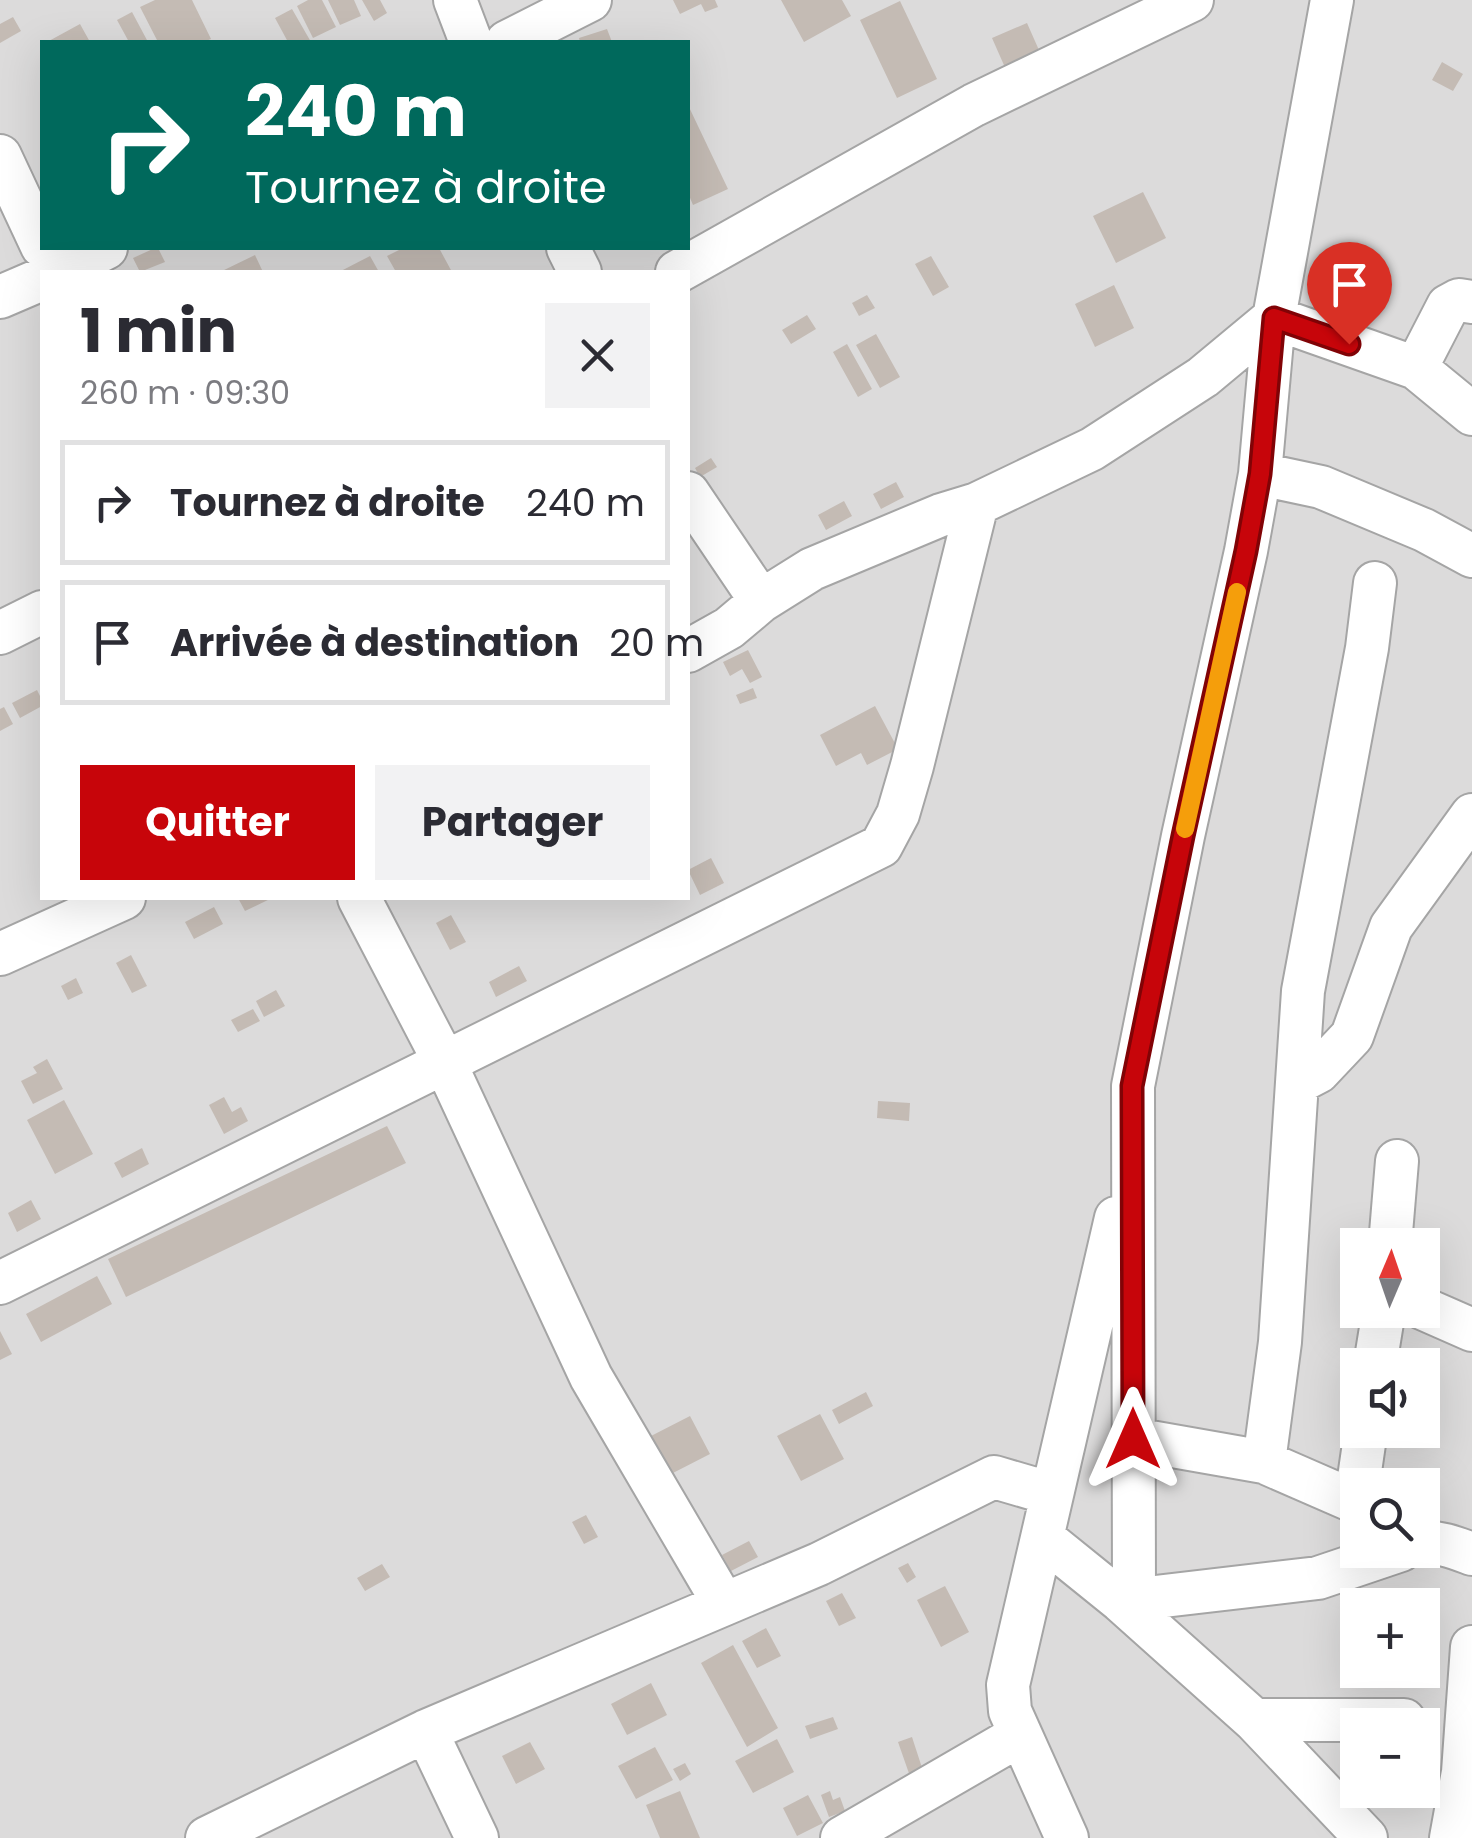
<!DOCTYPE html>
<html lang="fr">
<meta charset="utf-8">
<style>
body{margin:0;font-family:Poppins,sans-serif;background:#f2f2f3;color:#2b2b33;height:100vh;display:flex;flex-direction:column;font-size:38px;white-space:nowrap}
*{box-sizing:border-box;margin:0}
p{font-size:32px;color:#7c7c81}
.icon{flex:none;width:55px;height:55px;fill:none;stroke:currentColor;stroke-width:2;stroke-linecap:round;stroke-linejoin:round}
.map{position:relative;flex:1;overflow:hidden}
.panel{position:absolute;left:40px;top:270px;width:650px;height:630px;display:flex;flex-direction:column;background:#fff;border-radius:0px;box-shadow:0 10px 40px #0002}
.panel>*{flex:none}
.banner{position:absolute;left:40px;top:40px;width:650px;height:210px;border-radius:0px;box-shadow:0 10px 40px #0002;background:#00695c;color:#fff;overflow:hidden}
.needle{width:65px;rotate:2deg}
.fabs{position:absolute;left:1340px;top:1228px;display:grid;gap:20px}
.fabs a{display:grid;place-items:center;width:100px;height:100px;border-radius:0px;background:#fff;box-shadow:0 10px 40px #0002;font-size:50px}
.pin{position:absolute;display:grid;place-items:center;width:85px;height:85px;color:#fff;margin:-102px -42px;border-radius:50% 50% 50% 0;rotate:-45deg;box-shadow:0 0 10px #0007}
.pin .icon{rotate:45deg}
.me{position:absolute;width:110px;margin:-55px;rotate:0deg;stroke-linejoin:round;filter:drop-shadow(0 0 8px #0008)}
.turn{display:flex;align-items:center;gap:35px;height:210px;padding:0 40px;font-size:45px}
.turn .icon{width:130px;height:130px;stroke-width:2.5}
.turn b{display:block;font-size:70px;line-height:85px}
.round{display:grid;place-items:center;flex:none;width:105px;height:105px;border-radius:0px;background:#f2f2f3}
.headline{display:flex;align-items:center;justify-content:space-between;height:170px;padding:0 40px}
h1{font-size:60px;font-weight:700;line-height:75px}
.cta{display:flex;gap:20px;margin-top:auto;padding:20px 40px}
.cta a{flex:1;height:115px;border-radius:0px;background:#c7050a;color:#fff;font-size:40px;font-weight:700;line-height:115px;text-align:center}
.cta a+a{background:#f2f2f3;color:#2b2b33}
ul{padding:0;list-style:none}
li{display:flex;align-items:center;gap:30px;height:125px;margin:0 20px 15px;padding:0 20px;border:5px solid #e1e1e2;border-radius:0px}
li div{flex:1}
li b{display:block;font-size:38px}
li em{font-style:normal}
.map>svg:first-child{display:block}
.residential{fill:#dcdbdb;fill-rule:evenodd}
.building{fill:#c4bbb4}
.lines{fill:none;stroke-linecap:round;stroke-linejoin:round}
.minor-casing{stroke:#a5a5a5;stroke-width:46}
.minor{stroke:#fff;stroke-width:42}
.route-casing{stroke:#810306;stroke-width:25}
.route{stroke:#c7050a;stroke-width:18}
.slow{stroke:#f59e0b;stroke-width:18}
</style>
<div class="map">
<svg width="1472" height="1838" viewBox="0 0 1472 1838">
<rect width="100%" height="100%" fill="#efebe5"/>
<!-- residential -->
<path class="residential" d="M0,0H1472V1838H0ZM42,42H688V248H42ZM42,272H688V898H42ZM1358,1245H1422V1310H1358ZM1358,1365H1422V1430H1358ZM1358,1485H1422V1550H1358ZM1358,1605H1422V1670H1358ZM1358,1725H1422V1790H1358Z"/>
<!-- building -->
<path class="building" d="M155,0H192L211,39L203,42H158L140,7Z
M308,0H322L336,27L313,38L297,6Z
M328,0H354L361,16L340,25Z
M362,0H380L387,13L374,21Z
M673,0H715L718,7L705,12L701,4L680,14Z
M781,0H842L851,16L804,42Z
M900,1L937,79L897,98L860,20Z
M292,9L311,42H288L275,18Z
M132,12L148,42H129L117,20Z
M13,17L21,31L0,43V24Z
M1027,23L1042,57L1007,72L992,38Z
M80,24L90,42H47Z
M607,29L612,42H580L579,38Z
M1442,62L1463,74L1453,91L1432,80Z
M688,105L728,189L693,205L688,193Z
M1143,192L1166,238L1116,263L1093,216Z
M155,248H158L165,262L140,272L133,258Z
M403,248H439L452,272H396L387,256Z
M255,255L263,272H220Z
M370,256L379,272H339Z
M931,256L949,287L933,296L915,264Z
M1343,258H1371L1372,273L1343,274Z
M1114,285L1134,328L1095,347L1075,304Z
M867,295L875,308L859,316L852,303Z
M807,315L816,329L791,344L782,330Z
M876,334L900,377L880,388L856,345Z
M847,344L872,389L858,397L833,352Z
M711,458L717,467L700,477L695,468Z
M896,482L904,497L881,509L873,494Z
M844,501L852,516L826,530L818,515Z
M748,650L762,677L750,683L742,669L730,676L723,662Z
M753,688L757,698L740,704L736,695Z
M37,690L42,700V706L20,718L12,703Z
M875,706L898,749L867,765L861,753L836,766L820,735Z
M4,707L13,724L0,731V709Z
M711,858L724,883L700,895L688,870Z
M238,898H272L245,911Z
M214,907L223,924L194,939L185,922Z
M451,915L466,942L450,950L436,923Z
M131,955L147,986L132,993L116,963Z
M519,966L527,981L496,997L489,982Z
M76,978L83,993L68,1000L61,986Z
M276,990L285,1006L264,1017L256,1001Z
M253,1009L260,1021L238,1032L231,1020Z
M47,1059L63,1089L33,1104L21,1081L37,1073L33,1067Z
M224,1097L232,1112L241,1107L248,1121L224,1134L209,1105Z
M64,1100L93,1154L55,1174L27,1120Z
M878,1101L910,1103L909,1121L877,1118Z
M387,1126L406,1163L126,1297L108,1259Z
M142,1148L149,1164L122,1178L114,1163Z
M31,1200L41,1219L17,1232L8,1213Z
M97,1276L112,1304L41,1342L26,1314Z
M0,1331L12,1354L0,1360Z
M866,1392L873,1406L839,1424L832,1410Z
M820,1414L844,1459L801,1481L777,1436Z
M690,1416L710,1454L671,1474L651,1436Z
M586,1515L598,1537L584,1544L572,1522Z
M749,1541L758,1557L731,1571L722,1555Z
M908,1563L916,1577L907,1583L898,1568Z
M382,1564L390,1577L365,1591L357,1578Z
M945,1586L969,1632L941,1647L917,1600Z
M842,1593L856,1618L839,1626L826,1601Z
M766,1628L781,1656L757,1668L742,1641Z
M733,1645L778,1728L747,1747L701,1663Z
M651,1683L667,1715L627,1735L611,1704Z
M833,1717L838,1729L810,1739L805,1726Z
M912,1737L925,1777L912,1782L898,1742Z
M777,1739L794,1772L753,1793L735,1761Z
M530,1742L545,1769L516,1784L502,1756Z
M655,1747L673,1780L636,1799L618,1766Z
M685,1763L691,1774L680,1781L673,1769Z
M680,1791L700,1838H660L646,1805Z
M830,1791L833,1800L840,1797L845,1811L829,1817L821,1795Z
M808,1795L823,1823L797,1836L783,1808Z"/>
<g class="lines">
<defs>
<path id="minor" d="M455,0L471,42
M507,42L590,0
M0,156L42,246
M568,248L580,272
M58,272L106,248
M677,272L974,105L1192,0
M0,297L42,279
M1416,368L1448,306L1459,300L1472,302
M1260,474L1321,487L1424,530L1472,556
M688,493L761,601
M0,633L42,612
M688,651L729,628L761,601L812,569L941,515L977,504L1092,449L1203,377L1274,318L1416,368L1472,414
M359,898L445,1063L591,1377L724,1604
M0,954L124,898
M1297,1083L1318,1072L1352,1036L1391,927L1472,815
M1390,1245L1397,1161
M0,1283L881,846L898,814L912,766L977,504
M1422,1308L1472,1330
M1375,1365L1384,1310
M1133,1439L1264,1462L1358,1503
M1264,1462L1280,1342L1303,991L1367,648L1375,583
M1358,1485L1366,1430
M1043,1538L1121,1601L1254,1720L1366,1838
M1422,1543C1439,1541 1456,1548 1472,1554
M1134,1599L1133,1086L1183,836L1246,551L1260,474L1274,318L1332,0
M1121,1601L1318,1578L1401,1550
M1254,1720H1404
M426,1731L477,1838
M207,1838L426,1731L819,1564L994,1477L1052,1494
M842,1838L1020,1735
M1067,1838L1010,1711L1008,1685L1116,1218
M1451,1838L1463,1772L1472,1647"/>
</defs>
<!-- minor casing -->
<use href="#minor" class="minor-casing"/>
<!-- minor -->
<use href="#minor" class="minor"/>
</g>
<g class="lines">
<defs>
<path id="route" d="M1133,1439L1132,1086L1183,836L1246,551L1260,474L1274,318L1349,344"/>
</defs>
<!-- route casing -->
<use href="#route" class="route-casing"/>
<!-- route -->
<use href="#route" class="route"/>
<!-- slow -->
<path class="slow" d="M1185,829L1237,592"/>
</g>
</svg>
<div class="fabs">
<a><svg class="needle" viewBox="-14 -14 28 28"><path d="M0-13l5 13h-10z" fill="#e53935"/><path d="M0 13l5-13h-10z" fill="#7c7c81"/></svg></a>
<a><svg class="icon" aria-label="sound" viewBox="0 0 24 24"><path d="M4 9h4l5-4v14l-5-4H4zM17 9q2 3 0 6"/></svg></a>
<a><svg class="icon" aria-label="search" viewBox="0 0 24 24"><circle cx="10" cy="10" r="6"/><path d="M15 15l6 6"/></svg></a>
<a>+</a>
<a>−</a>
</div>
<div class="pin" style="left:1349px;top:344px;background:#d93025"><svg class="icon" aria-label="arrive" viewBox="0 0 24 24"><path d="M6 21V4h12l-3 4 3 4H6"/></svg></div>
<svg class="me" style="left:1133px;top:1439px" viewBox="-20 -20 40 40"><path d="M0-17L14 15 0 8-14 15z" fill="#c7050a" stroke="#fff" stroke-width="4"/></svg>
<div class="banner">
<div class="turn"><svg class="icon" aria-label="right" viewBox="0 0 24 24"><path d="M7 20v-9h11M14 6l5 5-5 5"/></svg><div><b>240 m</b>Tournez à droite</div></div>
</div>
<section class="panel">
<div class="headline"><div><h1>1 min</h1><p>260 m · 09:30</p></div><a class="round"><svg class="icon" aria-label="close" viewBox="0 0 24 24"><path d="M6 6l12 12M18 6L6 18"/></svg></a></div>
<ul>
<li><svg class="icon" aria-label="right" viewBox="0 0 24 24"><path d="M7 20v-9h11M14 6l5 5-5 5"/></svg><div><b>Tournez à droite</b></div><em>240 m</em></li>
<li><svg class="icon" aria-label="arrive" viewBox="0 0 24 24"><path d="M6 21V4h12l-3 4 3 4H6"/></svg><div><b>Arrivée à destination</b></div><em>20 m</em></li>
</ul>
<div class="cta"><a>Quitter</a><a>Partager</a></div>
</section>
</div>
